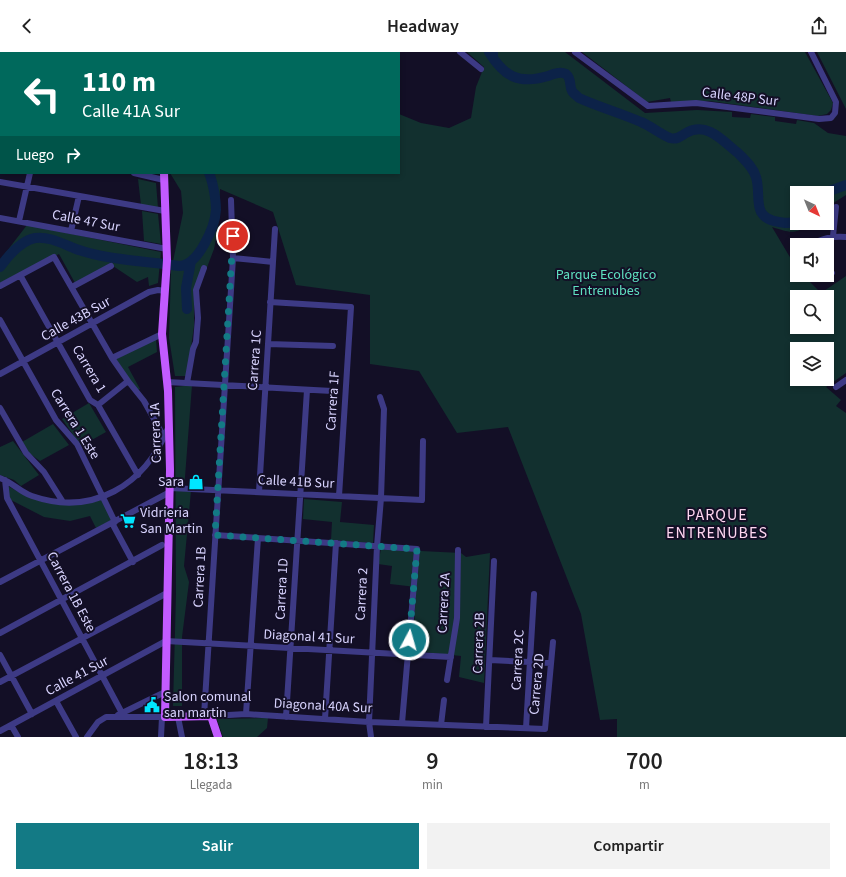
<!DOCTYPE html>
<html lang="es">
<meta charset="utf-8">
<style>
body{margin:0;font-family:"Source Sans 3",sans-serif;background:#f2f2f2;color:#222;height:100vh;display:flex;flex-direction:column;font-size:15px;white-space:nowrap}
*{box-sizing:border-box;margin:0}
p{font-size:13px;color:#767676}
.icon{flex:none;width:22px;height:22px;fill:none;stroke:currentColor;stroke-width:2;stroke-linecap:round;stroke-linejoin:round}
.map{position:relative;height:685px;overflow:hidden}
.drawer{display:flex;flex-direction:column;background:#fff;flex:1}
.drawer>*{flex:none}
.hud{position:absolute;left:0px;top:0px;width:400px;height:122px;box-shadow:0 2px 6px #0003;background:#00695c;color:#fff;overflow:hidden}
.needle{width:26px;rotate:137deg}
.fabs{position:absolute;left:790px;top:134px;display:grid;gap:8px}
.fabs a{display:grid;place-items:center;width:44px;height:44px;border-radius:0px;background:#fff;box-shadow:0 2px 6px #0003;font-size:20px}
.pin{position:absolute;display:grid;place-items:center;width:34px;height:34px;color:#fff;margin:-17px;border:2px solid #fff;border-radius:50%;box-shadow:0 1px 4px #0007}
.me{position:absolute;width:44px;margin:-22px;rotate:6deg;stroke-linejoin:round;filter:drop-shadow(0 0 3px #0008)}
.turn{display:flex;align-items:center;gap:14px;height:84px;padding:0 16px;font-size:18px}
.turn .icon{width:52px;height:52px;stroke-width:2.5}
.turn b{display:block;font-size:28px;line-height:34px}
.then{display:flex;align-items:center;height:38px;padding:0 16px;background:#0003;gap:8px;font-size:15px}
.eta{display:flex;justify-content:space-evenly;align-items:center;height:68px;text-align:center}
.eta b{font-size:24px;font-weight:600;line-height:28px}
.button{display:flex;gap:8px;margin-top:auto;padding:8px 16px}
.button a{flex:1;height:46px;border-radius:0px;background:#137a85;color:#fff;font-size:16px;font-weight:600;line-height:46px;text-align:center}
.button a+a{background:#f2f2f2;color:#222}
header{display:flex;justify-content:space-between;align-items:center;height:52px;padding:0 16px;background:#fff;font-size:18px;font-weight:600}
.map>svg:first-child{display:block}
.green{fill:#12302f;fill-rule:evenodd}
.lines{fill:none;stroke-linecap:round;stroke-linejoin:round}
.canal{stroke:#0c2248;stroke-width:6}
.river{stroke:#0c2248;stroke-width:10}
.minor{stroke:#3d3a85;stroke-width:6}
.major{stroke:#c25bff;stroke-width:8}
.route{stroke:#137a85;stroke-width:7;stroke-dasharray:0 12.6}
.labels{text-anchor:middle;dominant-baseline:central;stroke-width:4;stroke-linejoin:round;paint-order:stroke}
.street-label{font-size:14px;fill:#d9d4ff;stroke:#130f26}
.park-label{font-size:14px;fill:#5fe0c0;stroke:#130f26}
.poi-label{font-size:14px;fill:#d9d4ff;stroke:#130f26;text-anchor:start}
.quarter-label{font-size:16px;letter-spacing:1px;fill:#ffd6f0;stroke:#130f26}
</style>
<header><svg class="icon" aria-label="back" viewBox="0 0 24 24"><path d="M15 5l-7 7 7 7"/></svg>Headway<svg class="icon" aria-label="share" viewBox="0 0 24 24"><path d="M12 15V3M7 8l5-5 5 5M5 13v7h14v-7"/></svg></header>
<div class="map">
<svg width="846" height="685" viewBox="0 0 846 685">
<rect width="100%" height="100%" fill="#130f26"/>
<!-- green -->
<path class="green" d="M0,0H54L1,1V21Z
M160,0H327L160,1Z
M467,0H565L645,61L697,58L732,60V65L750,66L751,62L775,65V69L796,72L797,68L814,71L828,81L846,84V143L827,155V141H797V171H810C796,184 788,180 772,175L797,217V223H803L821,241L846,224V321L826,335L841,348L836,354L846,361V685H617V667L600,668L581,562L508,375L457,381L419,319L370,312V243L296,233L273,160L220,137L218,177L214,197L206,218L194,238V274L187,324H175L169,286L171,219L183,161L181,139L170,121H399V62L421,71L449,76L471,66L476,35L484,15ZM797,245H827V275H797ZM797,297H827V327H797Z
M582,0H805L833,51L831,58L827,62L818,64L709,49L671,50L670,46L647,50Z
M817,0H846V57Z
M138,127L156,131L158,156L141,153Z
M142,159L158,162L161,192L144,189Z
M27,173L161,200L158,231L149,234L148,225L137,230L110,212L75,231L59,202L0,231V208Z
M156,287L157,300L128,315L140,337L137,338L116,307Z
M192,333L184,438L191,439L184,514L189,530L182,585V654H173L176,542L175,335Z
M89,351L106,380L81,394L62,367Z
M53,372L69,393L40,409L29,401L22,390Z
M13,389L39,423L21,434L14,428L0,423V395Z
M8,434C41,454 65,455 102,448L112,468L96,476L90,464L70,469L44,465L9,447Z
M304,447L342,450L340,470L374,473L373,491L331,488L332,470L303,467Z
M381,497L461,501L466,505L490,501L484,631L459,625L461,604L413,599L416,535L390,532L392,514L378,512Z
M268,666L267,676L257,685H223L217,667Z"/>
<g class="lines">
<!-- canal -->
<path class="canal" d="M495,9V0"/>
<!-- river -->
<path class="river" d="M166,0V1
M489,0C504,24 518,33 548,24C553,22 560,19 566,22C572,27 569,34 572,39C573,41 577,44 579,46C599,55 620,61 641,70C651,74 660,82 670,86C677,88 681,84 686,81C707,69 723,89 738,101C745,108 753,115 756,125C762,144 750,166 779,170C786,171 791,172 797,169
M824,141L846,133
M0,215C8,204 20,189 35,186C49,184 63,192 76,197C106,208 146,209 179,214C198,214 215,175 216,158C216,148 213,130 209,121
M187,257L186,236L191,209"/>
<!-- minor -->
<path class="minor" d="M78,0L83,1
M125,0V1
M460,0L481,17
M575,0L648,54L696,51L819,67L831,66L835,61L836,50L811,0
M57,1V0
M0,23H1
M0,50L1,51
M0,85H1
M0,93H1
M134,121L164,128
M0,130L165,159
M0,166L167,197
M19,169L30,121
M71,179L79,144
M833,184L836,155
M811,193C823,186 832,184 846,185
M233,206L273,210
M827,217L832,221
M20,223L90,348L98,353L138,423
M0,234L54,205L112,306L128,329
M72,235L111,214
M270,250L351,255L339,444
M0,268L56,368L77,392L115,470
M268,292L333,294
M112,306L162,282
M0,322L149,240L158,238L165,239
M167,330L332,339
M187,331L193,297L196,290L198,266L196,238L204,216
M836,335L846,328
M98,353L128,329L144,349L164,385
M0,356L26,401L44,420L63,450
M0,426C12,430 20,440 32,444C93,465 145,433 168,376
M5,428L7,446L122,661
M170,436L422,448L423,389
M259,440L275,177
M112,471L133,510
M215,483L417,497L402,671
M0,530L170,440
M0,581L162,493
M0,603L32,662
M490,608L551,611
M447,628L457,566L458,498
M0,630L167,541
M56,649L76,685
M246,662L258,486
M118,663L165,640
M204,664L233,206L231,148
M211,664L246,662L369,670L545,677L553,590
M178,665L182,685
M286,665L307,338
M325,667L336,491
M11,673L18,685
M441,673L444,648
M486,675L494,509
M526,676L534,542
M0,679L166,589L451,605
M87,685L98,670L106,665H165
M161,685L162,665
M371,685L369,670L377,494L381,446L384,357L380,345"/>
<!-- major -->
<path class="major" d="M155,0V1
M164,121L167,208L162,282L168,339L170,418L165,665L211,664L218,685"/>
</g>
<g class="lines">
<!-- route -->
<path class="route" d="M233,184L215,483L417,497L409,588"/>
</g>
<!-- icons -->
<defs>
<symbol id="shop-bare" viewBox="-9 -9 18 18"><path d="M-5-2.5h2.3a2.7 3.5 0 0 1 5.4 0H5L5.5 6h-11ZM-1.5-2.5h3a1.5 2.3 0 0 0-3 0Z" fill="#00e5ff" stroke="#130f26" stroke-width="2.5" paint-order="stroke"/></symbol>
<symbol id="supermarket-bare" viewBox="-9 -9 18 18"><path d="M-6-5.5h2.5l.6 2H6L4.5 2H-2.5L-4.4-4H-6ZM-1.5 3.2a1.3 1.3 0 1 0 .1 0ZM3 3.2a1.3 1.3 0 1 0 .1 0Z" fill="#00e5ff" stroke="#130f26" stroke-width="2.5" paint-order="stroke"/></symbol>
<symbol id="civic-bare" viewBox="-9 -9 18 18"><path d="M-.6-6.5H3V-4.5H.6V-3L4-1V1h2V6H-6V1h2V-1L-.6-3ZM-1.2 2.5V6h2.4V2.5Z" fill="#00e5ff" stroke="#130f26" stroke-width="2.5" paint-order="stroke"/></symbol>
</defs>
<g fill-rule="evenodd">
<use href="#shop-bare" x="185" y="419" width="22" height="22"/>
<use href="#supermarket-bare" x="117" y="458" width="22" height="22"/>
<use href="#civic-bare" x="141" y="642" width="22" height="22"/>
</g>
<g class="labels">
<!-- street labels -->
<g class="street-label">
<text transform="translate(740 45) rotate(7)">Calle 48P Sur</text>
<text transform="translate(86 169) rotate(11)">Calle 47 Sur</text>
<text transform="translate(76 267) rotate(-29)">Calle 43B Sur</text>
<text transform="translate(255 308) rotate(-86)">Carrera 1C</text>
<text transform="translate(89 317) rotate(59)">Carrera 1</text>
<text transform="translate(333 349) rotate(-86)">Carrera 1F</text>
<text transform="translate(75 372) rotate(58)">Carrera 1 Este</text>
<text transform="translate(156 381) rotate(-92)">Carrera 1A</text>
<text transform="translate(296 430) rotate(3)">Calle 41B Sur</text>
<text transform="translate(200 525) rotate(-87)">Carrera 1B</text>
<text transform="translate(282 537) rotate(-87)">Carrera 1D</text>
<text transform="translate(71 540) rotate(62)">Carrera 1B Este</text>
<text transform="translate(362 542) rotate(-87)">Carrera 2</text>
<text transform="translate(444 551) rotate(-87)">Carrera 2A</text>
<text transform="translate(309 585) rotate(3)">Diagonal 41 Sur</text>
<text transform="translate(479 591) rotate(-88)">Carrera 2B</text>
<text transform="translate(518 608) rotate(-87)">Carrera 2C</text>
<text transform="translate(77 624) rotate(-28)">Calle 41 Sur</text>
<text transform="translate(537 632) rotate(-85)">Carrera 2D</text>
<text transform="translate(323 654) rotate(3)">Diagonal 40A Sur</text>
</g>
<!-- park labels -->
<g class="park-label">
<text x="606" y="223">Parque Ecológico<tspan x="606" dy="16">Entrenubes</tspan></text>
</g>
<!-- poi labels -->
<g class="poi-label">
<text x="184" y="430" text-anchor="end">Sara</text>
<text x="140" y="461">Vidrieria<tspan x="140" dy="16">San Martin</tspan></text>
<text x="164" y="645">Salon comunal<tspan x="164" dy="16">san martin</tspan></text>
</g>
<!-- quarter labels -->
<g class="quarter-label">
<text x="717" y="463">PARQUE<tspan x="717" dy="18">ENTRENUBES</tspan></text>
</g>
</g>
</svg>
<div class="fabs">
<a><svg class="needle" viewBox="-14 -14 28 28"><path d="M0-13l5 13h-10z" fill="#e53935"/><path d="M0 13l5-13h-10z" fill="#767676"/></svg></a>
<a><svg class="icon" aria-label="sound" viewBox="0 0 24 24"><path d="M4 9h4l5-4v14l-5-4H4zM17 9q2 3 0 6"/></svg></a>
<a><svg class="icon" aria-label="search" viewBox="0 0 24 24"><circle cx="10" cy="10" r="6"/><path d="M15 15l6 6"/></svg></a>
<a><svg class="icon" aria-label="layers" viewBox="0 0 24 24"><path d="M12 4l9 5-9 5-9-5zM3 14l9 5 9-5"/></svg></a>
</div>
<div class="pin" style="left:233px;top:184px;background:#d93025"><svg class="icon" aria-label="arrive" viewBox="0 0 24 24"><path d="M6 21V4h12l-3 4 3 4H6"/></svg></div>
<svg class="me" style="left:409px;top:588px" viewBox="-20 -20 40 40"><circle r="17" fill="#137a85" stroke="#fff" stroke-width="3"/><path d="M0-11L8 9 0 5-8 9z" fill="#fff"/></svg>
<div class="hud">
<div class="turn"><svg class="icon" aria-label="left" viewBox="0 0 24 24"><path d="M17 20v-9H6M10 6l-5 5 5 5"/></svg><div><b>110 m</b>Calle 41A Sur</div></div>
<div class="then">Luego<svg class="icon" aria-label="right" viewBox="0 0 24 24"><path d="M7 20v-9h11M14 6l5 5-5 5"/></svg></div>
</div>
</div>
<section class="drawer">
<div class="eta">
<div><b>18:13</b><p>Llegada</p></div>
<div><b>9</b><p>min</p></div>
<div><b>700</b><p>m</p></div>
</div>
<div class="button"><a>Salir</a><a>Compartir</a></div>
</section>
